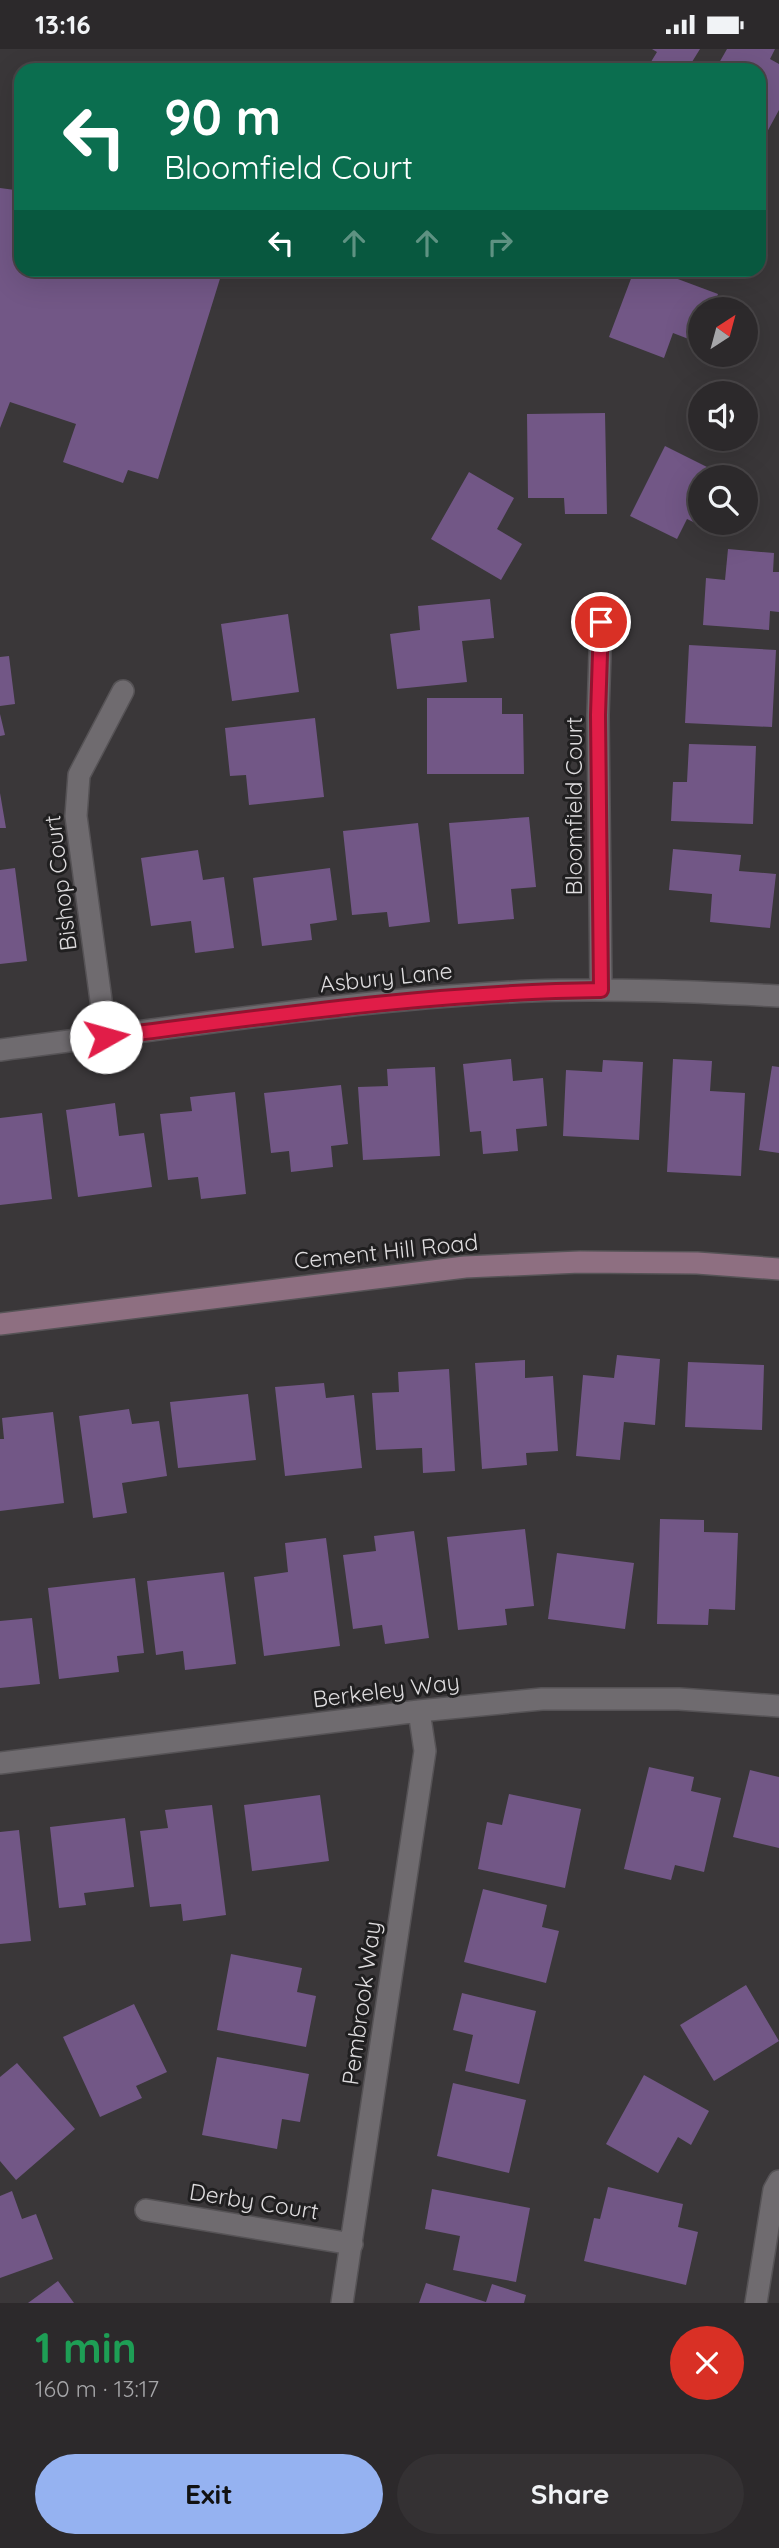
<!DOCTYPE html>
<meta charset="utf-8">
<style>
body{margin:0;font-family:Quicksand,sans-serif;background:#343133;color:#f1f3f6;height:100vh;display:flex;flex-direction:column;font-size:26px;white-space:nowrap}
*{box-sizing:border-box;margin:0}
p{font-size:23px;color:#a6a6a9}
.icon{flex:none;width:38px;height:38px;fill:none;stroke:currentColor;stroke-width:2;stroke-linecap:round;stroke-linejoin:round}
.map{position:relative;height:2254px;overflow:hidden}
.details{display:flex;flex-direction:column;background:#2c292b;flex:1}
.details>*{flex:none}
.guide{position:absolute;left:14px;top:14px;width:752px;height:214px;border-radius:21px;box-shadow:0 7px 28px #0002,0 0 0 2px #484547;background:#0b6e4f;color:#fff;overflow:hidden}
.needle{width:46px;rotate:36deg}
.buttons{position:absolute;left:688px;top:248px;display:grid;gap:14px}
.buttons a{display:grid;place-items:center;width:70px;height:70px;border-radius:50%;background:#2c292b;box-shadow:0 7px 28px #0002,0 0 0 2px #484547;font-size:35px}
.pin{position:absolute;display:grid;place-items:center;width:60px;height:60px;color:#fff;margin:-30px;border:4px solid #fff;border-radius:50%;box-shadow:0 2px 7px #0007}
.me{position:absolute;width:77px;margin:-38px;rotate:83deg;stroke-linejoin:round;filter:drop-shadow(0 0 5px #0008)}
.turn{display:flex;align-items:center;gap:24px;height:147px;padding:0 35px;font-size:32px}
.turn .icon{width:91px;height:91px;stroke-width:2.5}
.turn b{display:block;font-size:49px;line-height:60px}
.lanes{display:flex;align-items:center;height:66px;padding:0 35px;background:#0003;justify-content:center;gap:35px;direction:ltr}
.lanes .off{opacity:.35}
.round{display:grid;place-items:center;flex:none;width:74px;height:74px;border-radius:37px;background:#343133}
.headline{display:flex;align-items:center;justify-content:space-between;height:119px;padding:0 35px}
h1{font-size:42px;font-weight:700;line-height:52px;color:#1e9e55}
.button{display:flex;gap:14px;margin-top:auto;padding:14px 35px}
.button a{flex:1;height:80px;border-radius:42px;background:#95b2f1;color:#111;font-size:28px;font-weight:700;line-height:80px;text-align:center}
.button a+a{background:#343133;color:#f1f3f6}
.status{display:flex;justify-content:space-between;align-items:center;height:49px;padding:0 35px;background:#2c292b;direction:ltr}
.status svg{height:19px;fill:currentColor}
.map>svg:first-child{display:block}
.building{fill:#725786}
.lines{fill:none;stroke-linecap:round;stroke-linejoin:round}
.street-casing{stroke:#565356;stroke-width:24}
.secondary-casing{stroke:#565356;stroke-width:24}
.street{stroke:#6f6b6f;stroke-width:21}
.secondary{stroke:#8e6f81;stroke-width:21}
.route-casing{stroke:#92132f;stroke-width:18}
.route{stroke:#e11d48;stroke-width:12}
.labels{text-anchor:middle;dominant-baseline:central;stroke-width:6;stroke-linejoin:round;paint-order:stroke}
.street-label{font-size:23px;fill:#dedcde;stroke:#201f20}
</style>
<div class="status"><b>13:16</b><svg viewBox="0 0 49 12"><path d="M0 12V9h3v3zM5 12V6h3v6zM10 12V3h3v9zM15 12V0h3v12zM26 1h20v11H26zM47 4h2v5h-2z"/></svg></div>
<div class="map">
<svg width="779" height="2254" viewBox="0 0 779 2254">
<rect width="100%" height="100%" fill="#3a3739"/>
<!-- building -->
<path class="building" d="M652,0H700L687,21H646L657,3Z
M727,0H775L770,10L779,15V61L760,96V21H715Z
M21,126V220H223L158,430L128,421L123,434L63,413L76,375L10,353L0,379V139L15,141Z
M639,220H651L718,245L712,261H700L699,294L673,284L664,309L609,288L632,227L636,229Z
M605,364L607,465H565L564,449H528L527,365Z
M665,397L729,429H700V474H713L710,481L687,470L677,490L630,467Z
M469,423L514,449L497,480L522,495L501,531L431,490Z
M728,500L774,504L773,523H779V563L770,562L769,581L703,576L706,529L725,531Z
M490,550L494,589L462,592L467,633L397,640L390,585L420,581L418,557Z
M288,565L299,643L232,652L221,575Z
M689,596L776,601L772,678L685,674Z
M9,607L15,655L0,657V608Z
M427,649H502V665H523L524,725H427Z
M0,665L5,686L0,687Z
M315,669L324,748L249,756L246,726L230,727L225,679Z
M689,695L756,697L753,775L671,772L673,733H687Z
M0,744L6,779H0Z
M529,768L536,838L511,840L514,870L458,875L449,774Z
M418,774L430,873L389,878L387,863L352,866L343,782Z
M673,800L741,806L739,822L776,825L770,879L710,873L712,845L669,841Z
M198,801L203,831L224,828L234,899L195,904L191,872L151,877L141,809Z
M15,819L27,912L0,915V821Z
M330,819L337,871L310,875L312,891L262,897L253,829Z
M511,1010L513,1032L543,1029L547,1077L516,1080L518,1102L483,1105L481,1082L470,1083L463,1015Z
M673,1010L712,1012L710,1042L745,1044L741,1127L667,1123Z
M603,1011L643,1013L639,1091L563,1087L566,1021L602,1023Z
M772,1017L779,1018V1104L759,1101Z
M435,1018L440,1107L363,1111L358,1038L388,1037L387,1020Z
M341,1036L348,1095L331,1097L333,1118L291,1123L289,1102L271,1104L264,1044Z
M235,1043L246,1145L201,1150L198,1128L168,1131L160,1065L192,1062L190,1048Z
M115,1054L119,1087L144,1084L152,1138L78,1148L66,1061Z
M42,1064L52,1150L0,1156V1069Z
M617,1306L660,1310L655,1376L624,1373L620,1411L576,1407L583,1326L614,1329Z
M525,1311V1329L553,1327L558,1402L526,1404L527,1416L482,1420L475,1314Z
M688,1313L764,1316L762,1381L685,1378Z
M449,1320L455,1422L423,1424L422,1399L376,1401L372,1344L399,1343L398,1323Z
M324,1334L326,1349L354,1346L362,1419L285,1427L275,1338Z
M248,1345L256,1411L178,1419L170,1353Z
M129,1360L132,1375L159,1372L167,1427L122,1434L127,1464L93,1469L79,1367Z
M53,1363L64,1454L0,1462V1390H4L2,1369Z
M660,1470L704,1471V1483L738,1484L735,1561L709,1560L708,1576L657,1575Z
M525,1480L534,1557L505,1560L507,1576L458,1581L447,1488Z
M414,1482L429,1589L385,1595L382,1576L353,1580L343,1506L376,1502L374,1487Z
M326,1489L340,1597L264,1607L254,1528L288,1523L285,1494Z
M557,1504L634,1514L625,1580L548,1570Z
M224,1523L236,1615L185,1621L183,1602L156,1606L147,1532Z
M135,1529L144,1604L117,1607L119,1623L59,1630L48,1539Z
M32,1569L40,1635L0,1639V1572Z
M649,1718L694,1728L691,1742L721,1749L704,1823L675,1816L671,1831L624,1820Z
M750,1721L779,1728V1799L733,1788Z
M509,1745L581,1760L565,1839L478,1820L487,1773L502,1776Z
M320,1746L329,1812L252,1822L244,1756Z
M212,1756L226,1866L183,1872L181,1855L150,1858L140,1782L168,1779L165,1761Z
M125,1769L134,1838L84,1844L86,1856L59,1859L50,1778Z
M19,1781L31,1892L0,1895V1783Z
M483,1840L547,1856L542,1878L559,1882L546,1934L464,1913Z
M231,1905L302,1919L297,1943L316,1947L306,1998L217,1981Z
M746,1936L779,1992L714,2032L680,1976Z
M462,1944L536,1962L519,2035L465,2022L473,1986L453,1981Z
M134,1955L167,2023L136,2037L142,2049L100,2068L63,1988Z
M217,2008L309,2025L300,2073L282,2070L277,2100L202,2086Z
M17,2014L75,2080L16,2131L0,2112V2028Z
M644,2026L709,2062L691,2096L678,2088L658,2124L606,2095Z
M453,2034L526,2051L509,2124L437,2107Z
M608,2138L683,2155L678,2178L698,2183L686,2236L584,2212L594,2169L600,2170Z
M432,2140L530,2159L516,2233L453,2221L460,2187L425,2180Z
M12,2142L22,2170L36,2165L53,2210L0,2229V2147Z
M58,2232L74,2254H28Z
M426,2234L486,2253L492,2235L526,2246L524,2254H419Z"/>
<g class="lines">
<defs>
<path id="street" d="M601,573L598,666L601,941
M106,988L76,767L79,726L123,642
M0,1001C176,979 353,950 531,942C614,939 696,943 779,947
M0,1714L419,1662L542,1650H679L779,1657
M146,2161L352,2195
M342,2254L425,1702L419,1662
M756,2254L774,2141L779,2132"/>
<path id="secondary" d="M0,1275L465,1218L580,1213L697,1214L779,1220"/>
</defs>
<!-- street casing -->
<use href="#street" class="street-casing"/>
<!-- secondary casing -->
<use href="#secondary" class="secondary-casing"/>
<!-- street -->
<use href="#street" class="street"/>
<!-- secondary -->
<use href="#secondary" class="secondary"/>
</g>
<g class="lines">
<defs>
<path id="route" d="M106,988C270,967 435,943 601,941L598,666L601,573"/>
</defs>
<!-- route casing -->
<use href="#route" class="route-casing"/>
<!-- route -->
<use href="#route" class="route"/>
</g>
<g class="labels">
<!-- street labels -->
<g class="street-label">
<text transform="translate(573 757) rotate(-90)">Bloomfield Court</text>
<text transform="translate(60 834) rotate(-97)">Bishop Court</text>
<text transform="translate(386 928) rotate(-6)">Asbury Lane</text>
<text transform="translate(386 1202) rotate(-6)">Cement Hill Road</text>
<text transform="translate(386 1641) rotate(-7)">Berkeley Way</text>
<text transform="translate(361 1954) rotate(-82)">Pembrook Way</text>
<text transform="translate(254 2152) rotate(9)">Derby Court</text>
</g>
</g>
</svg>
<div class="buttons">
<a><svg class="needle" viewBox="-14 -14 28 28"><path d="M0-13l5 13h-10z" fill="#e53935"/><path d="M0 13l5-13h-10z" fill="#a6a6a9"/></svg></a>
<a><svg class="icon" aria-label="sound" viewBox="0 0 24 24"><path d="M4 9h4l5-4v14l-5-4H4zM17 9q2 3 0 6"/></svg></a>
<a><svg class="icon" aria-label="search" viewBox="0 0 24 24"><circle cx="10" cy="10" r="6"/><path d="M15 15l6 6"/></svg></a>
</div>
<div class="pin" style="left:601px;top:573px;background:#d93025"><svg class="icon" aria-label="arrive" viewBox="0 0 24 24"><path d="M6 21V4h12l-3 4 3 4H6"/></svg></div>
<svg class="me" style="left:106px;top:988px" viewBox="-20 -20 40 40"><circle r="19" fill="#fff"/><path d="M0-13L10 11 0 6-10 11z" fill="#e11d48"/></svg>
<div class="guide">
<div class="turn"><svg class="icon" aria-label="left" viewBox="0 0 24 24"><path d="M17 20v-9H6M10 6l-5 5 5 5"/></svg><div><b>90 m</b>Bloomfield Court</div></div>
<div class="lanes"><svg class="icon" aria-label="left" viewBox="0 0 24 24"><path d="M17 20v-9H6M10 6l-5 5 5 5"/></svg><svg class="icon off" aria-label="ahead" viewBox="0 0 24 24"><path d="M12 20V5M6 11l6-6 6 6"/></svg><svg class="icon off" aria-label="ahead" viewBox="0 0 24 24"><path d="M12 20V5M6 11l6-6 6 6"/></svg><svg class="icon off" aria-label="right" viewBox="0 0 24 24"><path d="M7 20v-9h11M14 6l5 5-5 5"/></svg></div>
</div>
</div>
<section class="details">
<div class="headline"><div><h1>1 min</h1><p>160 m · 13:17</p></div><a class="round" style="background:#d93025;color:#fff"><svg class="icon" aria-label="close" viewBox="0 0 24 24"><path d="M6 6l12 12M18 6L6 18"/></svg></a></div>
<div class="button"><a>Exit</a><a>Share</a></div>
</section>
